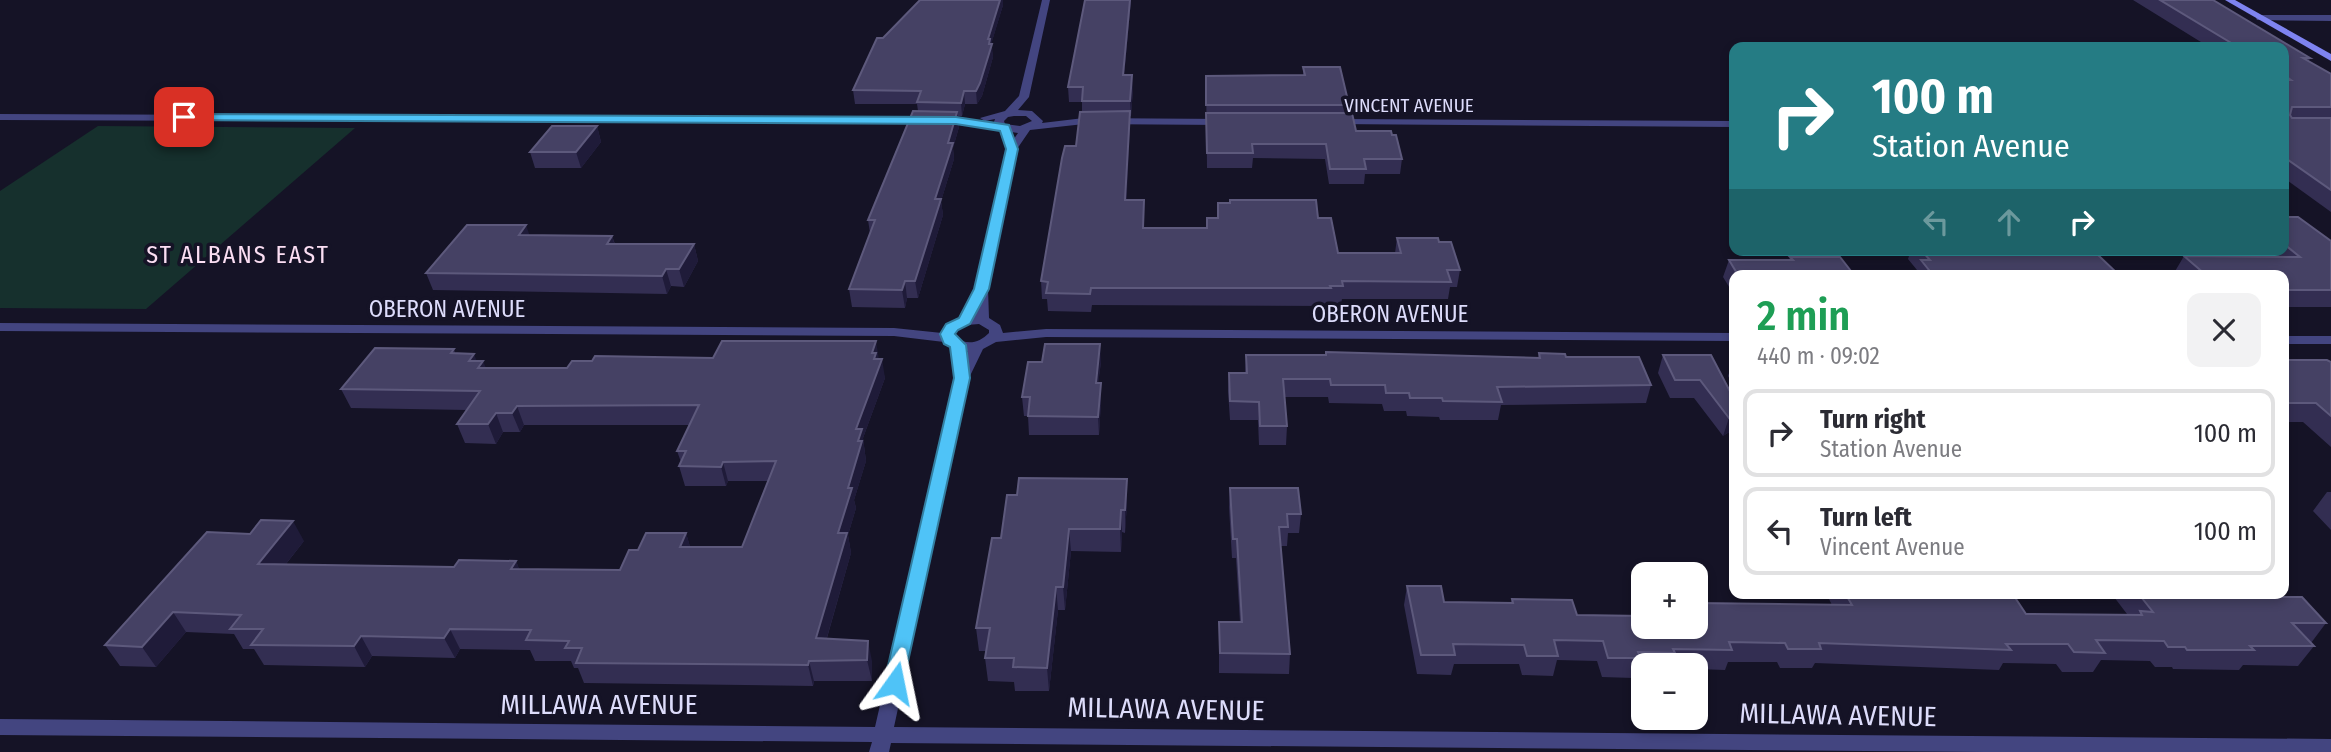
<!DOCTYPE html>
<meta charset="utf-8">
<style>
body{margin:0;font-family:"Fira Sans Condensed",sans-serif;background:#f2f2f3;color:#2b2b33;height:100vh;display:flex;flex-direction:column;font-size:26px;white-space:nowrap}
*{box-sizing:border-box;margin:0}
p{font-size:23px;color:#7c7c81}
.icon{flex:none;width:38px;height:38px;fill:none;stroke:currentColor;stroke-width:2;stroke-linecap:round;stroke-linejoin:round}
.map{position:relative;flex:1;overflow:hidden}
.sheet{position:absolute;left:1729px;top:270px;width:560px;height:329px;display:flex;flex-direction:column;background:#fff;border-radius:14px;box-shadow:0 4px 10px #0003}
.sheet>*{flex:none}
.banner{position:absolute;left:1729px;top:42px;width:560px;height:214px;border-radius:14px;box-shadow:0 4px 10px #0003;background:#257c84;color:#fff;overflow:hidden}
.tools{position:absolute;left:1631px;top:562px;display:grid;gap:14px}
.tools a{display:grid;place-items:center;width:77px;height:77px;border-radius:14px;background:#fff;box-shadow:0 4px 10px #0003;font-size:35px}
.pin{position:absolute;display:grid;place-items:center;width:60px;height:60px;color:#fff;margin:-30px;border-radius:14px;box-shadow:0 4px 10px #0006}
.me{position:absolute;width:77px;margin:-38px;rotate:12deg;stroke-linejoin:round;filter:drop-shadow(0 0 5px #0008)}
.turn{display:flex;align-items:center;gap:24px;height:147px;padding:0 28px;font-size:32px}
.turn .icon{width:91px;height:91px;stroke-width:2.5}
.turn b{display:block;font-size:49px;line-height:60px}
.lanes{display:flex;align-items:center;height:66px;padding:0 28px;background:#0003;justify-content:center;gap:35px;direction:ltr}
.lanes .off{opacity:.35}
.round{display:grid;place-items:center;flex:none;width:74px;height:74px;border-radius:14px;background:#f2f2f3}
.summary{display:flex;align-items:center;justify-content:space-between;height:119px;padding:0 28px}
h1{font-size:42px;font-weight:600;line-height:52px;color:#1e9e55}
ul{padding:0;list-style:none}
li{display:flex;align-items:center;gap:21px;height:88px;margin:0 14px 10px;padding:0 14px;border:4px solid #e1e1e2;border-radius:14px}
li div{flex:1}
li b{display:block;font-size:26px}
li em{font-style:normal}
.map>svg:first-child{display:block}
.green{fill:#16302d}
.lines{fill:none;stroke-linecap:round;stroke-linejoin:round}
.street{fill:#434580;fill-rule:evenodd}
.secondary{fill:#7e83f0;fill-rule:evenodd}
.wall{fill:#332e52}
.shaded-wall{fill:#1f1b39}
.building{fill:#454164;stroke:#5d597c;stroke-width:2}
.route{fill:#4fc3f7;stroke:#337fa1;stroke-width:2}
.labels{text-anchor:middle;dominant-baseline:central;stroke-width:7;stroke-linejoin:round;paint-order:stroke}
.far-street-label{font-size:19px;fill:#dddcfb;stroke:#151326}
.street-label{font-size:23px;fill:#dddcfb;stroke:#151326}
.neighbourhood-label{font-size:24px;letter-spacing:2px;fill:#fbdef3;stroke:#151326}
.near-street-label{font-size:28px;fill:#dddcfb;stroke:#151326}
</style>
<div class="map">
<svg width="2331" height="752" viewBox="0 0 2331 752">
<rect width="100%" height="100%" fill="#151326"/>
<!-- green -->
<path class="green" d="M98,126L355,128L146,309L0,308V191Z"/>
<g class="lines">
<!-- street -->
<path class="street" d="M1042,0H1050L1029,97L1018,110L1032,111L1043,121L1042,123L1084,118L1225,119L1230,122L1225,125L1084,124L1030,130L1017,149L988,289L989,318L1000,325L1003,333L1046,329L1734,333V341L1046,337L996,342L983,349L969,378L894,727L2331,739V752H1983L891,743L889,752H869L872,742L0,735V719L875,727L955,378L968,351L955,348L944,342L894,336L0,331V323L894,328L942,333C947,320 962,317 975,316L976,289L1007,149L1018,133L956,124L0,120V114L956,118L994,122L995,119L985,121L980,118L1005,111L1019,96ZM1014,116H1026L1032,121L1020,126L1005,124L1004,121L1008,117ZM979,324L989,330V333C979,343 967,346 955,337L956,331L967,325Z
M2260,15H2331V21L2257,20L2256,18Z
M1337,119L1734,121V127L1333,124L1332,122Z
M2284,336H2331V344H2284Z"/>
<!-- secondary -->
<path class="secondary" d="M2225,0H2235L2331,54V61Z"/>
</g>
<!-- wall -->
<path class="wall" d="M1131,0L1124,75L1133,89L1131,116H1130L1126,200L1144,217V228H1206L1207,218H1218V203L1318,218L1338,253H1395L1397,238L1439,242L1460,270L1457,287H1450L1448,299H1342L1341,304H1329V306L1092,305L1091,312L1048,311L1047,299H1042L1041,281L1076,146L1082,112V102H1069L1068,87Z
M2133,0H2213L2310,58L2309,61L2331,74V212L2284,178V47H2209Z
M1003,5L991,44L993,57L982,96L977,104H965L962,116H958L959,127L953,148L954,159L941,201L943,215L918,298H907L905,308L852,307L849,289L870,233L868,220L918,111L917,104H855L853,90L883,38Z
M1303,67L1349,105L1348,113L1356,131L1392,135L1402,159L1400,174H1365L1364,184H1329L1325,159L1253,158L1252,168H1207L1206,76L1303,75Z
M597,126L601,142L581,168H535L530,152Z
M2284,217L2331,241V307H2284V275H2176L2174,273L2184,256H2268L2260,250H2284Z
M530,235L612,236L615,244H694L698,261L684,287L671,286L667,294L433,290L426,273Z
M1911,250H2031L2034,253L2119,275H1915L1917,270L1908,259Z
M1790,257L1854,275H1734V295L1723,277L1729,260H1789Z
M454,349L455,353L477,361L486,368H567L713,358L879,359L885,378L863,438L866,461L854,500L856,508L848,535L851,553L827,638L872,661V681H814L813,686L584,683L578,668H574L571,661H535L530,650L460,649L455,658L372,656L365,667L264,665L254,649H243L234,634L186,632L156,667L120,666L105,645L304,541L286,564L454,567L516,561L519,569L620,570L638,550L686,533L690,547H742L768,481H728L726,486H685L679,466L681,462L677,451L690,425H524L520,432H503L496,444L465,443L457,424L467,410L351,408L341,389Z
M1539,353L1566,357L1651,385L1646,403L1501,405L1498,420H1440L1439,417L1407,416L1406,411H1384L1382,404L1329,403L1328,397H1285L1287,426L1286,445H1259L1258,420H1230L1228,391L1229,373H1245L1246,355L1538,358Z
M1663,355L1734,399V429L1723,436L1694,398H1670L1658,373Z
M1734,358V387L1728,376Z
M2284,360L2331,362V447L2303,422H2284Z
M1101,362L1098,383H1101V401L1099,435H1029L1028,416H1024L1022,397Z
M1230,488L1301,514L1299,533H1288L1287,546H1281L1290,654L1289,674L1219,673V622H1240L1236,558H1232L1229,507Z
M2327,492H2331V530L2313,511Z
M1127,502L1125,533L1122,532L1121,552L1071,551L1065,610H1058L1049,691H1015L1014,682L988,681L985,658L986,651H979L976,628L1001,538Z
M1407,586L1444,602L1511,603L1512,599L1577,615L1643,626L1832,605L1826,593H2012L2026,614H2127L2111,593H2274L2278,597L2326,623L2311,643L2314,646L2298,666L2243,665L2239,670L2173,669L2172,667H2155L2150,661L2101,660L2093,672H2062L2056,664L2003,663L1999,670L1815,663L1812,668H1780L1777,662H1728L1725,670L1696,669V665H1643V672H1635L1633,678L1602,677L1597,661L1557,660L1553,676L1522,675L1519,664H1454L1451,675L1417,674L1404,605Z"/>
<!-- shaded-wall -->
<path class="shaded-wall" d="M1000,0H1003V5L991,45L992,44L993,57L982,96L977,104L976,91L988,39Z
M1130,0H1131L1123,89V75Z
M1132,75L1133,89L1131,116L1130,101Z
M964,91L965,104L962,116L961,103Z
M1130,111V127L1126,217L1125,200Z
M957,112L959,127L953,148L954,159L941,201L943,215L918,298L915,281L948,143Z
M597,126L601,142L581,168L576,152Z
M526,225L532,242L519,235Z
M612,236L617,253L607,244Z
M694,244L698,261L684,287L679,269Z
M666,269L671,286L667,294L662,276Z
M905,281L907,298L905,308L902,290Z
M876,341L879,360L882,359L885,378L863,438L866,461L854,500L856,508L848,535L851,553L821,658L816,638L848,488L856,429L872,353Z
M1100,344L1101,362L1096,401V383Z
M474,354L479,367L483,361L491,380L469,361Z
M1101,383V401L1099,435L1098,417Z
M517,406L524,425L520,432L512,413Z
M496,413L503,432L496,444L488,424Z
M1734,415V429L1723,436L1729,418Z
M723,462L728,481L726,486L721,467Z
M1127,479V502L1125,533V510Z
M1121,510L1122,532L1121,552L1120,529Z
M293,521L304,541L270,584L258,564Z
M1069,529L1071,551L1065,610L1063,587Z
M686,533L692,553L680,547Z
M516,561L524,581L511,569Z
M1056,587L1058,610L1049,691L1047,668Z
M173,612L186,632L156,667L142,647Z
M450,629L460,649L455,658L444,638Z
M361,636L372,656L365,667L354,646Z
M868,641L872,661V681L867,660Z
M809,661L814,681L813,686L808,665Z"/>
<!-- building -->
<path class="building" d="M920,0H1000L988,39H990L989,44H992L980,83L976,91H964L961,103L917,102L921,91L853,90L877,38H883Z
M1085,0H1130L1123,75H1132L1130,101H1082L1083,87H1068Z
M2160,0H2213L2310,58H2303L2331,74V107H2292L2290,115L2292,118H2331V190L2284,157V80H2291L2284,75V47H2238Z
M1303,67H1340L1349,105H1206V76L1305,75Z
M913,111L957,112L948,143H953L935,199H941L915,281H905L902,290L849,289L875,220H868Z
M1130,111L1125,200H1144L1143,228H1207V218H1218V203H1230V200H1316L1318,218H1331L1338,253H1401L1397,238H1438L1439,242H1451L1460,270H1447L1451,282L1342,281L1343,286H1330L1331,288H1091L1090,294L1046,293L1048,282L1041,281L1062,158L1065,146H1076L1080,112Z
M1206,113H1352L1356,131H1391L1392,135H1396L1402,159H1364L1366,169H1330L1326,144H1252L1253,153H1207Z
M552,126H597L576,152H530Z
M2284,217H2298L2331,241V290H2284V275H2206L2184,256L2300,257L2284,244Z
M467,225H526L519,235L612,236L607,244H694L679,269H666L662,276L426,273Z
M1921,250H2031L2034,253L2097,254L2119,275H1933L1921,260H1930Z
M1790,257H1840L1854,275H1738L1729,260H1793Z
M722,341H876L872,353H876L874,359H882L856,429H862L858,441H862L848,488H852L838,533H847L816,638L868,641L867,660L809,661L808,665L576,663L582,648H565L569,641L526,640L531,630L450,629L444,638L361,636L354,646L251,645L263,629H230L241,615L173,612L142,647L105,645L207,532L250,534L261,520L293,521L258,564L454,567L459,560L516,561L511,569L620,570L629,550H638L646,533H686L680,547H742L776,461L723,462L721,467L679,466L686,451H677L699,405L517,406L512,413H496L488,424H457L480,391L341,389L375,348L454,349L451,353L474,354L469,361H483L478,368H567L572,361H592L595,356L713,358Z
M1045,344H1100L1096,383H1101L1098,417L1028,416L1030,397H1022L1028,362H1042Z
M1326,352L1540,358L1539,353L1565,354L1566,357H1639L1651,385L1497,387L1502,402L1443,401L1442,398H1410L1409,393H1386L1385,385H1331L1330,379H1283L1287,426H1260L1259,402L1230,401L1229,373H1247L1246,355H1326Z
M1663,355H1711L1734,399V415L1729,418L1700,380H1675Z
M2284,360H2327L2331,362V416L2316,403H2284Z
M1019,478L1127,479L1125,510H1121L1120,529H1069L1063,587H1056L1047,668L1013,667L1014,658H985L990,628H976L992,538H1001L1007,495H1017Z
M1230,488H1298L1301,514H1287L1288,527H1279L1290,654L1220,653L1219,622H1242L1237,539H1233Z
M1407,586H1441L1444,602L1513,603L1512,599L1572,600L1577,615L1643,616V626H1696V603L1852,605L1845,593H2012L2026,614L2142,615L2140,611L2153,612L2138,593H2274L2278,597H2302L2326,623H2292L2314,646H2250L2254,650H2187L2185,647H2168L2164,641L2096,640L2105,653L2074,652L2068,644H2006L2011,650L1819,643L1821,649H1788L1785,643L1729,642L1732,650L1673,649L1675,653L1638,652L1640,658H1608L1603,641L1554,640L1558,656H1527L1524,645L1453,644L1455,655H1421Z"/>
<!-- route -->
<path class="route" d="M184,114L956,117L1009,125L1018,149L989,289L970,324L958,330L955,334L966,345L970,378L902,689L895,691L887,689L884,683L954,378L950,347L944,344L940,334L946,324L959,318L974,289L1006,149L1000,131L956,124L179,120L178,117Z"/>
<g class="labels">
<!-- far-street labels -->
<g class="far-street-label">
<text x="1409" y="105">VINCENT AVENUE</text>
</g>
<!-- street labels -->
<g class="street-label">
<text x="447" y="309">OBERON AVENUE</text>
<text x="1390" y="314">OBERON AVENUE</text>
</g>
<!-- neighbourhood labels -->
<g class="neighbourhood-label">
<text x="238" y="255">ST ALBANS EAST</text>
</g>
<!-- near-street labels -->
<g class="near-street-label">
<text x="599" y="704">MILLAWA AVENUE</text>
<text transform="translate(1166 709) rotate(1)">MILLAWA AVENUE</text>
<text transform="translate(1838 715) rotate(1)">MILLAWA AVENUE</text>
</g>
</g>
</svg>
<div class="tools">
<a>+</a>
<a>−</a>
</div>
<div class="pin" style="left:184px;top:117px;background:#d93025"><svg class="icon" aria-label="arrive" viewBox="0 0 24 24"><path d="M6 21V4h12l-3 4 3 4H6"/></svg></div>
<svg class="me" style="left:895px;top:683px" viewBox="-20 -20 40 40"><path d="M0-17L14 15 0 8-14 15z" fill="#4fc3f7" stroke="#fff" stroke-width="4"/></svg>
<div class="banner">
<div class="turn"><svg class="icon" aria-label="right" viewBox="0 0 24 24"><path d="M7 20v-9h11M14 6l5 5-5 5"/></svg><div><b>100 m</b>Station Avenue</div></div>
<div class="lanes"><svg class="icon off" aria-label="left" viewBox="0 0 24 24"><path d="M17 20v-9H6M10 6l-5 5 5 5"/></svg><svg class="icon off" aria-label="ahead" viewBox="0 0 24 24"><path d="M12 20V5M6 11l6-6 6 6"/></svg><svg class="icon" aria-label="right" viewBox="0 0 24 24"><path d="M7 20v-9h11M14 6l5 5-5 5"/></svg></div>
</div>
<section class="sheet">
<div class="summary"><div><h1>2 min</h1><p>440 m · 09:02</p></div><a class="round"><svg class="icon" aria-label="close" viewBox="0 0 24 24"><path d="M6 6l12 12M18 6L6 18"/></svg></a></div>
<ul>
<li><svg class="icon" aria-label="right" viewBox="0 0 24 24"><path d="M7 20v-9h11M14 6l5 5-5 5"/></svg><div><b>Turn right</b><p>Station Avenue</p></div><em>100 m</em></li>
<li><svg class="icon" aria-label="left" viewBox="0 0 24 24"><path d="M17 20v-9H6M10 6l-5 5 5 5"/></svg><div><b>Turn left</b><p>Vincent Avenue</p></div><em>100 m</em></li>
</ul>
</section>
</div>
